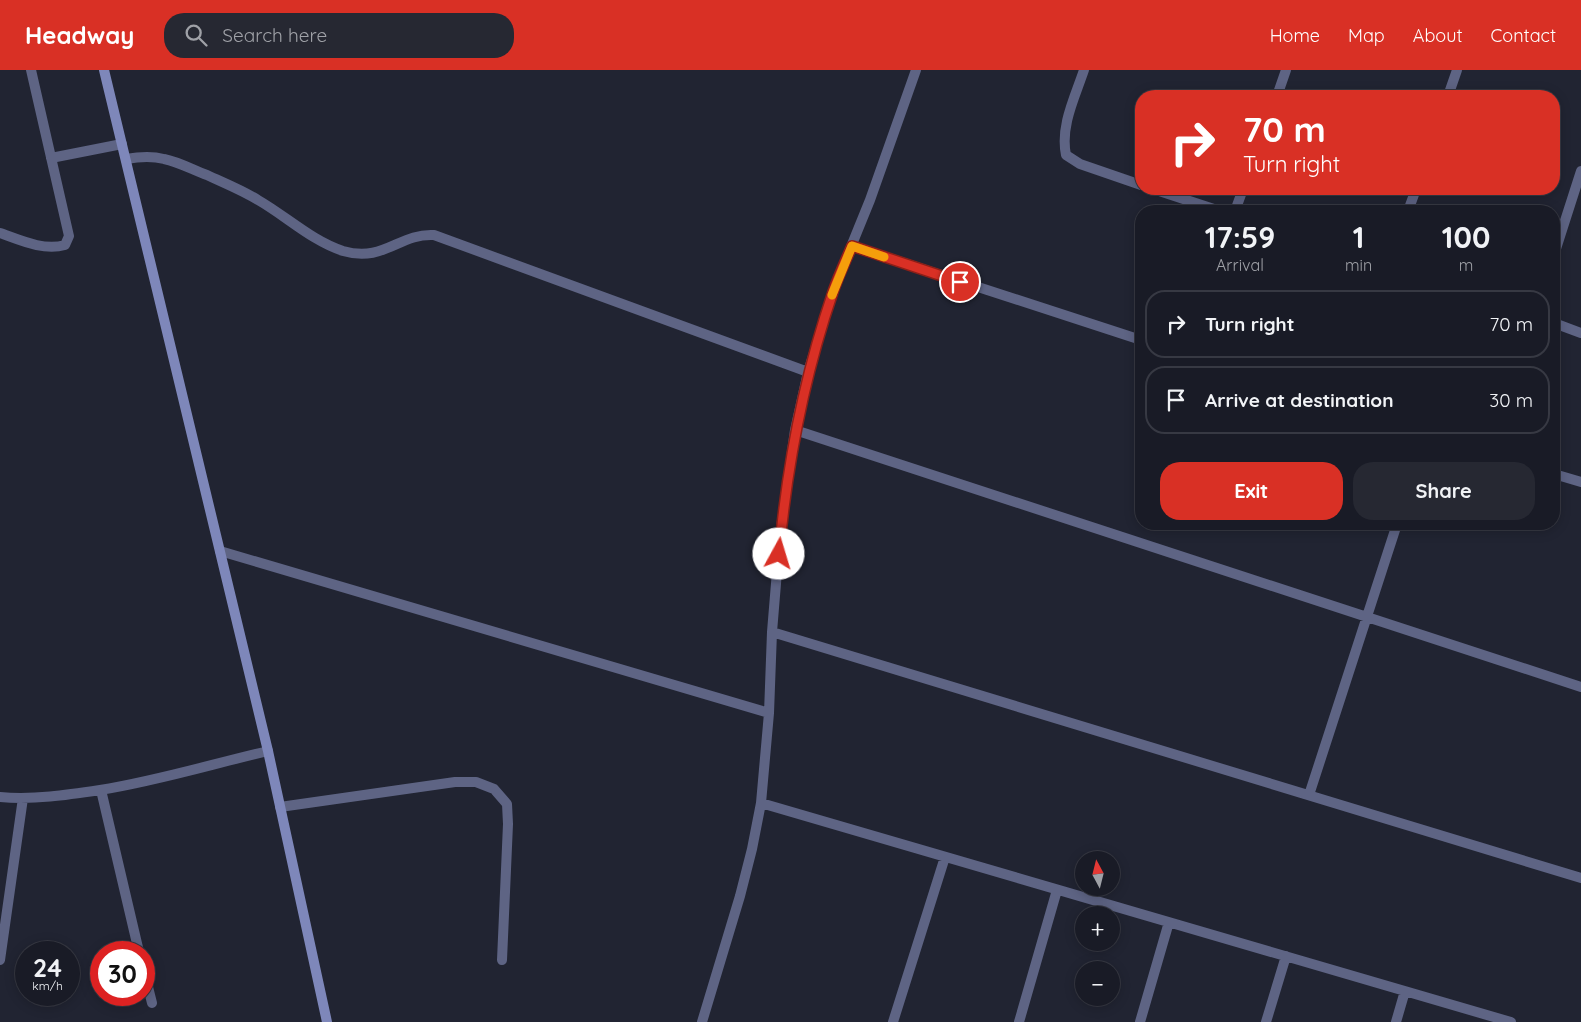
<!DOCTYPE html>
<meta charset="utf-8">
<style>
body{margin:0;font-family:Quicksand,sans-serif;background:#262832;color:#f1f3f6;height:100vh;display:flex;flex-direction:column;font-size:19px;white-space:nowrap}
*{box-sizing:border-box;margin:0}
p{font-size:16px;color:#9fa1a7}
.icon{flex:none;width:28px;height:28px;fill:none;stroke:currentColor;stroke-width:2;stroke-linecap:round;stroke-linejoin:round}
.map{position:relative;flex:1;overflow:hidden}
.sheet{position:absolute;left:1135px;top:135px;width:425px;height:325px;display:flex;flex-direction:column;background:#191b26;border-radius:20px;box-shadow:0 2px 12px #0003,0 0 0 1px #373943}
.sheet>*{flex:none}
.top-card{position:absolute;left:1135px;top:20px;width:425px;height:105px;border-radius:20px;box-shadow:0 2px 12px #0003,0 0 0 1px #373943;background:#d93025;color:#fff;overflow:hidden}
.needle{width:32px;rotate:353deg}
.tools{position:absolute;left:1075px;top:781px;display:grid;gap:10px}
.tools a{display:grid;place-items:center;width:45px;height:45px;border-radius:50%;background:#191b26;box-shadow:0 2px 12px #0003,0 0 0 1px #373943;font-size:25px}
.speed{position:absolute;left:15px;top:871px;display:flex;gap:10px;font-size:25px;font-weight:700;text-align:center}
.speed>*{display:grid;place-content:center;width:65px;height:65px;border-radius:50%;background:#191b26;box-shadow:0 2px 12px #0003,0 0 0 1px #373943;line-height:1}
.speed small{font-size:12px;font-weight:400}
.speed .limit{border:8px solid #d22;background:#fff;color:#111}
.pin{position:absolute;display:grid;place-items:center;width:42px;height:42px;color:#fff;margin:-21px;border:2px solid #fff;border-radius:50%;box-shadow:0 1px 5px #0007}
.me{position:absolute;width:55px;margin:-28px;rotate:6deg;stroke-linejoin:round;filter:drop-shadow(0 0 4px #0008)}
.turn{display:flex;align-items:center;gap:18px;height:105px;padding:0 25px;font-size:22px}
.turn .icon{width:65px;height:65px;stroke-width:2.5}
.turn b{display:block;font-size:35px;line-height:42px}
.eta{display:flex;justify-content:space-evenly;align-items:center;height:85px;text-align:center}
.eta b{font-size:30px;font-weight:800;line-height:35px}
.cta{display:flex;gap:10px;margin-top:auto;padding:10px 25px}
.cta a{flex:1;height:58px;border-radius:20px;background:#d93025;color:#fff;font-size:20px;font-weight:800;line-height:58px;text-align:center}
.cta a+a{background:#262832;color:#f1f3f6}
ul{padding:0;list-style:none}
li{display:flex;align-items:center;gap:15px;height:68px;margin:0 10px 8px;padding:0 15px;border:2px solid #373943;border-radius:20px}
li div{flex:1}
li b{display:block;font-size:19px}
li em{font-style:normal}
header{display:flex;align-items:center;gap:30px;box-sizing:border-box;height:70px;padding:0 25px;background:#d93025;color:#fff}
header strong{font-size:24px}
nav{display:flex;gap:28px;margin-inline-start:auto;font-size:18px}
.search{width:350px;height:45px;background:#262832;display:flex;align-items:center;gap:12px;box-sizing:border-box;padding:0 18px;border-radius:20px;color:#9fa1a7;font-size:19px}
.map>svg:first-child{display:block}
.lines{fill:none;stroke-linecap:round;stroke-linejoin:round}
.street{stroke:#5e6484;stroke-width:10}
.secondary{stroke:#7e87ba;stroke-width:10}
.route-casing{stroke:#8d1f18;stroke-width:12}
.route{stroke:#d93025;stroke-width:9}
.slow{stroke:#f59e0b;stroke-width:9}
</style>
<header>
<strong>Headway</strong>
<div class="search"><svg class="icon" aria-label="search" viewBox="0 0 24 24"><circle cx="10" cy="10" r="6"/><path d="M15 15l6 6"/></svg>Search here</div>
<nav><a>Home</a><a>Map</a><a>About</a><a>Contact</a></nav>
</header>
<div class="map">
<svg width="1581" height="952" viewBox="0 0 1581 952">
<rect width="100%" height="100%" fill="#212432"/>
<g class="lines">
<!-- street -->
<path class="street" d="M1084,0C1075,27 1060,56 1066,85L1080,94L1141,115
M1277,26L1286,0
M1448,26L1457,0
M51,88L122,74
M126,89C138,87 152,86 164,89C179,92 193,100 207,105C224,113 242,120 258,130C286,146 312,171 343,181C384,193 399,163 434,165L808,302
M1153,119L1220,141
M1235,141L1243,119
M1408,141L1416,119
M0,163C20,170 43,181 65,175L69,166L31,0
M852,176L1141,270
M1554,185L1581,101
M1554,253L1581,263
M795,360L1581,617
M1554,404L1581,412
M220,481L769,643
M772,562L1581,808
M101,720L139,882
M1309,725L1397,454
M0,727C33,730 67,725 100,720C157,711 212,694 268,681
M761,733L1511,952
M280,737L455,712H476L494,719L507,734L508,754L502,890
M0,890L23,728
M144,901L152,933
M702,952L740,826L752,779L761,733L769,643L772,562L780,465L795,360L808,302L833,221L870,130L916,0
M893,952L945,787
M1019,952L1057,820
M1140,952L1169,852
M1266,952L1286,886
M1396,952L1405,921"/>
<!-- secondary -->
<path class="secondary" d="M104,0L268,681L327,952"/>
</g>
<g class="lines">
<defs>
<path id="route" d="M779,484C787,395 804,307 833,222C838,207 845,192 852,176L960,212"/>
</defs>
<!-- route casing -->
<use href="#route" class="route-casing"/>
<!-- route -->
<use href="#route" class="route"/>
<!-- slow -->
<path class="slow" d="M832,225L852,176L884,187"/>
</g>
</svg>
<div class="tools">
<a><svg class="needle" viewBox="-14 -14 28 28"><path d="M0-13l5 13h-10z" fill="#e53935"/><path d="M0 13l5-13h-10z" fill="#9fa1a7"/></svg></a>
<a>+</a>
<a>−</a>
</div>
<div class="speed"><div>24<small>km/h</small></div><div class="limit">30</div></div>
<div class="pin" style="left:960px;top:212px;background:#d93025"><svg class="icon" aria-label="arrive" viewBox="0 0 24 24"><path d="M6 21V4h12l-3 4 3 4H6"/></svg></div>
<svg class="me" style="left:779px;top:484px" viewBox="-20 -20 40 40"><circle r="19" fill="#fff"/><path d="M0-13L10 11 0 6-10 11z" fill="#d93025"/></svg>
<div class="top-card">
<div class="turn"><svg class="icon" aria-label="right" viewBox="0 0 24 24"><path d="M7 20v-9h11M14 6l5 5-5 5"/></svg><div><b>70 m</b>Turn right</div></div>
</div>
<section class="sheet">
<div class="eta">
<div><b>17:59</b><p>Arrival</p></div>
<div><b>1</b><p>min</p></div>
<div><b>100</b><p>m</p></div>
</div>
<ul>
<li><svg class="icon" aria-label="right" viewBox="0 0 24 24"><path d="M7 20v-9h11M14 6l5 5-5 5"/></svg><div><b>Turn right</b></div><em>70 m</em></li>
<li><svg class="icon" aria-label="arrive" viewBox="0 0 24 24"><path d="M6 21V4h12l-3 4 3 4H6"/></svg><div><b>Arrive at destination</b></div><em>30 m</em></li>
</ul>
<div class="cta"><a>Exit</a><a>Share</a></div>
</section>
</div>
